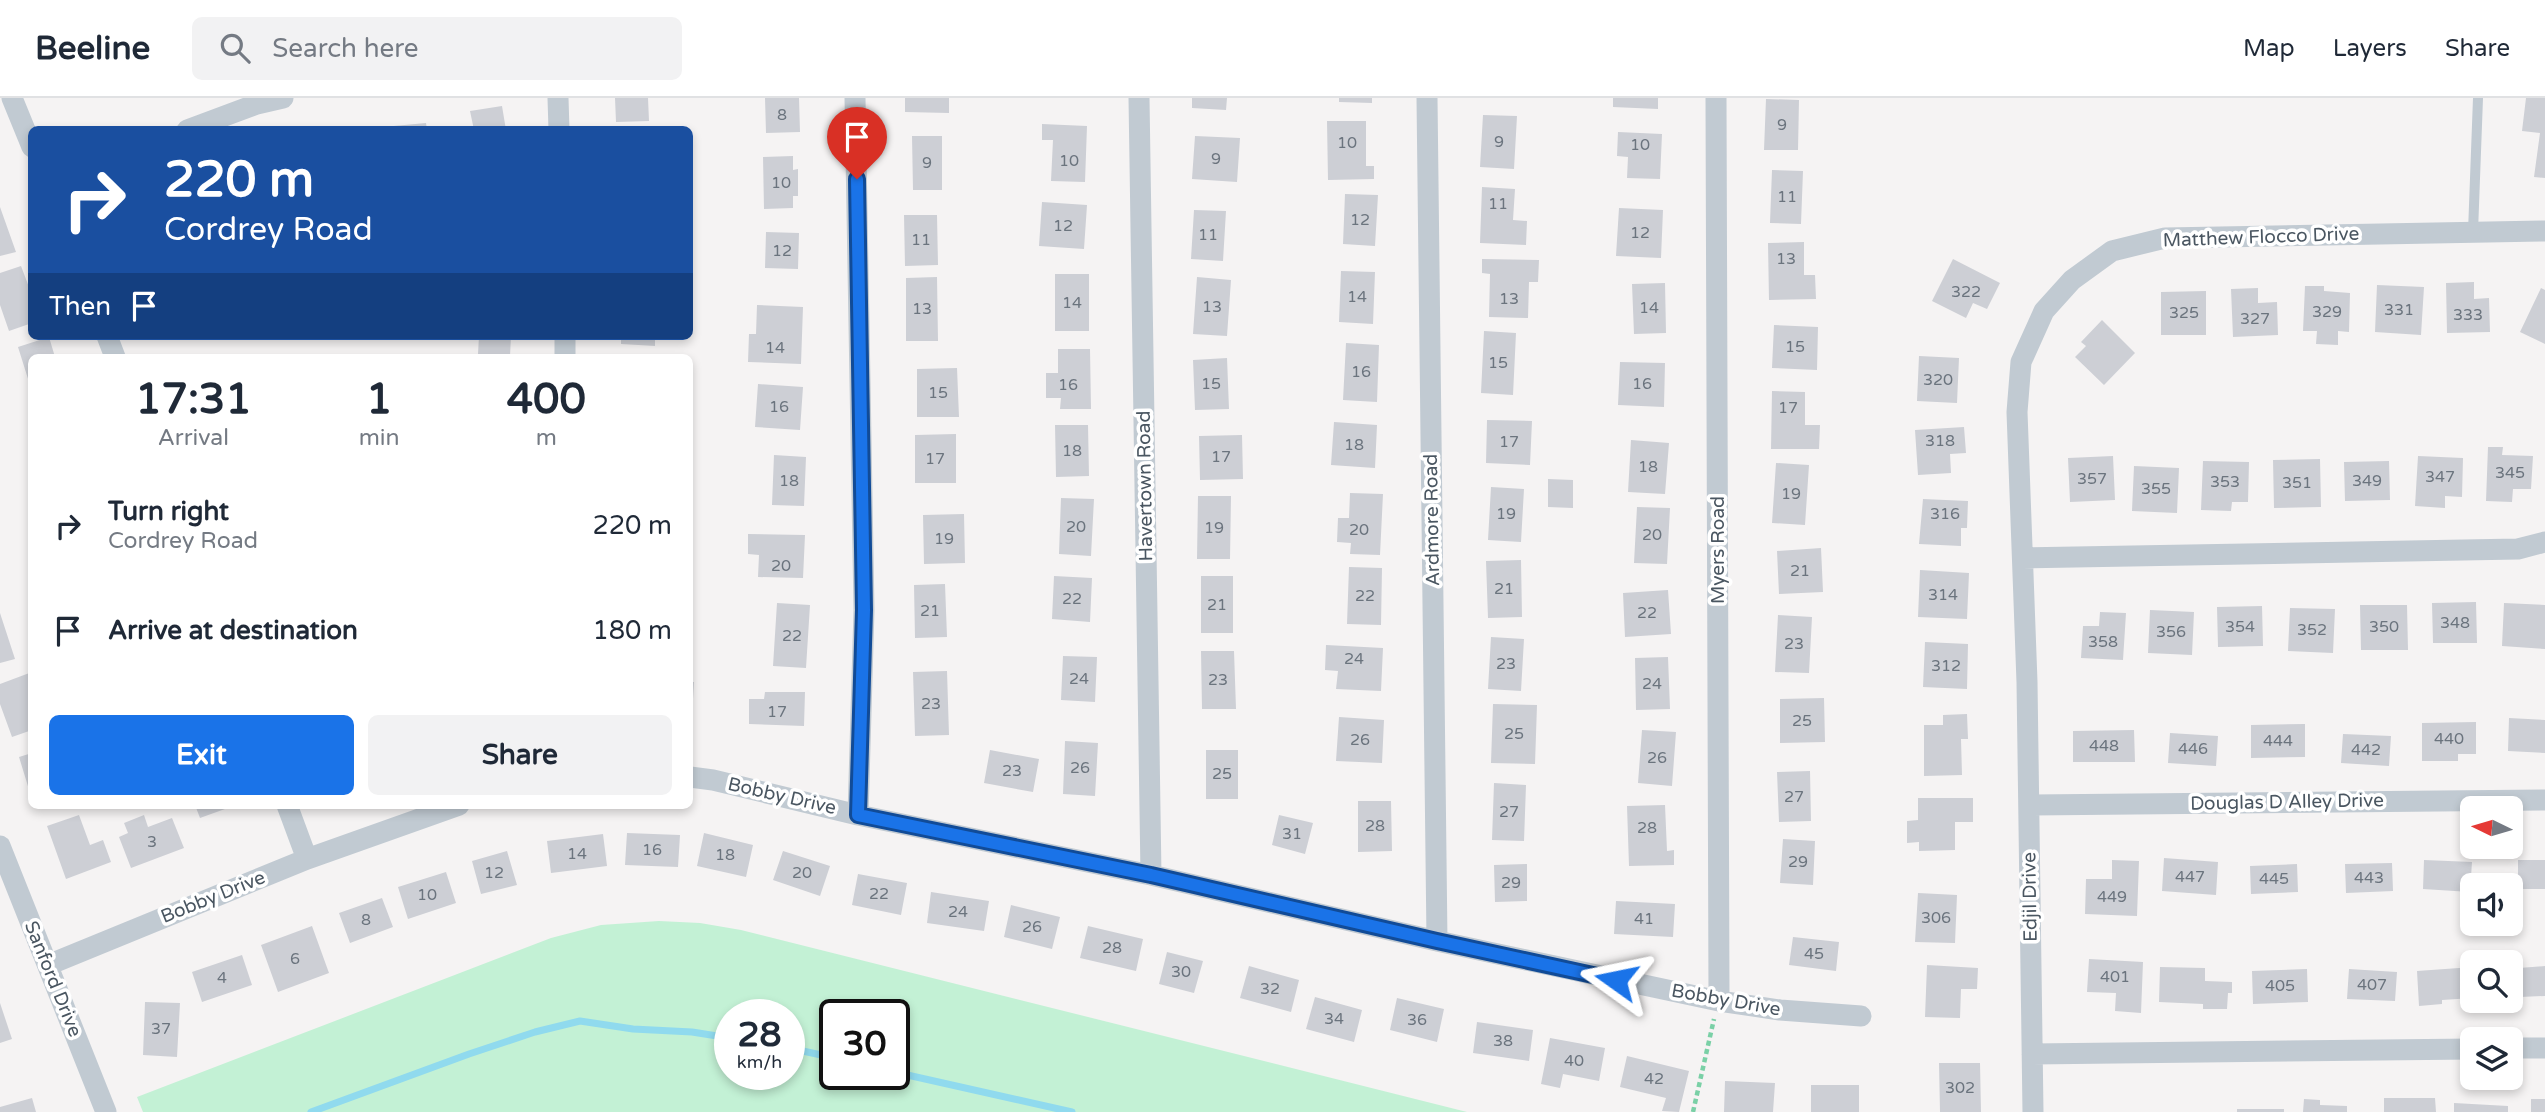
<!DOCTYPE html>
<style>
body{margin:0;font-family:"Varela Round",sans-serif;background:#f2f2f3;color:#1f2937;height:100vh;display:flex;flex-direction:column;font-size:26px;white-space:nowrap}
*{box-sizing:border-box;margin:0}
p{font-size:23px;color:#747a83}
.icon{flex:none;width:38px;height:38px;fill:none;stroke:currentColor;stroke-width:2;stroke-linecap:round;stroke-linejoin:round}
.map{position:relative;flex:1;overflow:hidden}
.panel{position:absolute;left:28px;top:256px;width:665px;height:455px;display:flex;flex-direction:column;background:#fff;border-radius:10px;box-shadow:0 4px 10px #0003}
.panel>*{flex:none}
.hud{position:absolute;left:28px;top:28px;width:665px;height:214px;border-radius:10px;box-shadow:0 4px 10px #0003;background:#1a4fa0;color:#fff;overflow:hidden}
.needle{width:46px;rotate:275deg}
.controls{position:absolute;left:2460px;top:698px;display:grid;gap:14px}
.controls a{display:grid;place-items:center;width:63px;height:63px;border-radius:10px;background:#fff;box-shadow:0 4px 10px #0003;font-size:35px}
.speed{position:absolute;left:714px;top:901px;display:flex;gap:14px;font-size:35px;font-weight:700;text-align:center}
.speed>*{display:grid;place-content:center;width:91px;height:91px;border-radius:50%;background:#fff;box-shadow:0 4px 10px #0003;line-height:1}
.speed small{font-size:18px;font-weight:400}
.speed .limit{border:4px solid #111;border-radius:10px;background:#fff;color:#111}
.pin{position:absolute;display:grid;place-items:center;width:60px;height:60px;color:#fff;margin:-72px -30px;border-radius:50% 50% 50% 0;rotate:-45deg;box-shadow:0 0 7px #0007}
.pin .icon{rotate:45deg}
.me{position:absolute;width:77px;margin:-38px;rotate:282deg;stroke-linejoin:round;filter:drop-shadow(0 0 5px #0008)}
.turn{display:flex;align-items:center;gap:24px;height:147px;padding:0 21px;font-size:32px}
.turn .icon{width:91px;height:91px;stroke-width:2.5}
.turn b{display:block;font-size:49px;line-height:60px}
.then{display:flex;align-items:center;height:66px;padding:0 21px;background:#0003;gap:14px;font-size:26px}
.eta{display:flex;justify-content:space-evenly;align-items:center;height:119px;text-align:center}
.eta b{font-size:42px;font-weight:700;line-height:49px}
.button{display:flex;gap:14px;margin-top:auto;padding:14px 21px}
.button a{flex:1;height:80px;border-radius:10px;background:#1a73e8;color:#fff;font-size:28px;font-weight:700;line-height:80px;text-align:center}
.button a+a{background:#f2f2f3;color:#1f2937}
ul{padding:0;list-style:none}
li{display:flex;align-items:center;gap:21px;height:105px;padding:0 21px}
li div{flex:1}
li b{display:block;font-size:26px}
li em{font-style:normal}
header{display:flex;align-items:center;gap:42px;box-sizing:border-box;height:98px;padding:0 35px;background:#fff;border-bottom:2px solid #e0e1e3}
header strong{font-size:33px}
nav{display:flex;gap:38px;margin-inline-start:auto;font-size:24px}
.search{width:490px;height:63px;background:#f2f2f3;display:flex;align-items:center;gap:18px;box-sizing:border-box;padding:0 24px;border-radius:10px;color:#747a83;font-size:26px}
.map>svg:first-child{display:block}
.green{fill:#c3f1d5;fill-rule:evenodd}
.lines{fill:none;stroke-linecap:round;stroke-linejoin:round}
.stream{stroke:#90daee;stroke-width:7}
.building{fill:#cdcfd5}
.path{stroke:#7ad0a6;stroke-width:4.5;stroke-dasharray:5 3.5;stroke-linecap:butt}
.service{stroke:#c1cad2;stroke-width:10}
.minor{stroke:#c1cad2;stroke-width:21}
.route-casing{stroke:#114b97;stroke-width:18}
.route{stroke:#1a73e8;stroke-width:12}
.labels{text-anchor:middle;dominant-baseline:central;stroke-width:7;stroke-linejoin:round;paint-order:stroke}
.number-label{font-size:16px;fill:#6b747e}
.street-label{font-size:19px;fill:#4a5661;stroke:#fff}
</style>
<header>
<strong>Beeline</strong>
<div class="search"><svg class="icon" aria-label="search" viewBox="0 0 24 24"><circle cx="10" cy="10" r="6"/><path d="M15 15l6 6"/></svg>Search here</div>
<nav><a>Map</a><a>Layers</a><a>Share</a></nav>
</header>
<div class="map">
<svg width="2545" height="1014" viewBox="0 0 2545 1014">
<rect width="100%" height="100%" fill="#f5f3f3"/>
<!-- green -->
<path class="green" d="M659,823L700,825L741,832L1467,1014H143L137,999L551,840L601,827ZM730,917H789V976H730ZM894,917V976H835V917Z"/>
<g class="lines">
<!-- stream -->
<path class="stream" d="M789,950L835,960
M894,974L1072,1014
M311,1014L469,956L535,934L580,923L633,931L692,934L730,940"/>
</g>
<!-- building -->
<path class="building" d="M615,0H648L649,23L616,24Z
M765,0H799L800,34L766,35Z
M905,0H949V15L905,14Z
M1192,0H1227L1226,12L1192,10Z
M1339,0H1372V5L1339,4Z
M1613,0H1658V11L1613,9Z
M2526,0H2545V80L2534,79L2540,35L2522,33Z
M1766,1L1799,2L1798,52H1764Z
M502,8L506,32H474L470,13Z
M1483,17L1517,18L1514,71L1480,69Z
M1327,23H1366V68H1374V81L1328,82Z
M426,25L427,32H372V30Z
M1042,26L1087,28L1085,84L1051,83L1053,42H1042Z
M1618,34L1662,36L1660,81L1627,80L1628,59L1617,58Z
M912,38H942V92H913Z
M1195,38L1240,40L1237,84L1192,81Z
M793,58V72L798,71V98H793V110L764,111L763,59Z
M1772,72L1803,73L1801,126L1770,125Z
M1482,89L1515,91L1513,122L1527,123L1526,147L1480,145Z
M1345,96L1378,97L1375,148L1343,146Z
M1042,104L1087,107L1084,151L1039,148Z
M0,109L16,154L0,158Z
M1619,110L1663,112L1661,160L1616,158Z
M1194,112L1226,113L1223,163L1191,161Z
M904,117H937L938,167L905,168Z
M766,134L799,135L798,171L765,170Z
M1804,144V177H1815L1816,201L1769,202L1768,145Z
M1482,161L1539,162L1538,184H1529L1528,220L1489,219L1490,176L1482,175Z
M1953,161L2000,185L1987,211L1973,205L1966,220L1932,203Z
M21,168L32,197V225L9,233L0,207V175Z
M1341,173L1375,174L1373,226L1339,224Z
M1055,176H1089V233H1055Z
M937,179L938,243H906V180Z
M1197,179L1231,182L1227,238L1193,236Z
M2474,184V201L2489,200L2490,234L2447,235L2446,185Z
M1665,185L1666,235L1634,236L1632,186Z
M2377,187L2424,189L2421,237L2375,234Z
M2305,188H2324V193L2350,195L2349,234L2338,233V247L2316,246L2317,233H2303Z
M2258,190V205L2277,204L2278,237L2233,239L2231,191Z
M2541,190L2545,192V246L2520,234Z
M2206,193V237H2161V194Z
M757,207L803,209L801,266L748,264L749,236H756Z
M2102,222L2135,255L2104,287L2075,259L2086,248L2081,244Z
M1774,227L1818,229L1817,272L1772,270Z
M1484,233L1516,235L1513,297L1481,295Z
M479,238H511L510,258L478,256Z
M621,238H655V248L621,246Z
M49,239L55,259H32V283L29,284L18,249Z
M1346,245L1379,247L1377,304L1343,302Z
M1058,251H1090L1091,311H1060L1061,300H1046V275H1058Z
M1919,258L1959,260L1957,305L1917,303Z
M1227,260L1229,311L1195,312L1193,262Z
M1620,264L1665,265L1664,309L1618,307Z
M957,270L959,319H917V271Z
M758,286L803,289L800,332L755,329Z
M1772,293L1805,294V327H1820L1819,351H1771Z
M1487,322L1532,323L1530,367L1486,365Z
M1334,324L1377,327L1375,370L1331,367Z
M1055,327H1088L1089,378L1056,379Z
M1964,329L1966,355L1950,356L1951,375L1918,377L1915,332Z
M956,336V385H915V337Z
M1242,337L1243,381L1200,382L1199,338Z
M1631,342L1669,345L1665,396L1628,394Z
M2488,349H2503L2502,357L2533,358L2531,391H2513L2512,404L2486,403Z
M774,357L806,359L804,408L772,407Z
M2113,358L2115,402L2070,404L2068,360Z
M2418,358L2463,360L2462,399L2445,398V410L2415,408Z
M2320,361L2321,409L2274,410L2273,362Z
M2203,363L2249,364L2248,404H2232L2231,413L2201,412Z
M2389,363L2390,402L2345,403L2344,364Z
M1776,365L1809,367L1805,427L1772,425Z
M2134,368L2179,370L2177,415L2132,413Z
M1548,381L1573,382V410L1548,409Z
M1491,389L1524,391L1521,444L1488,442Z
M1350,395L1383,396L1380,457L1350,456L1351,445L1337,444L1338,420H1349Z
M1198,398H1231L1230,461H1197Z
M1061,400L1094,401L1091,458L1059,456Z
M1923,401L1968,403L1967,430H1961V448L1919,446Z
M1637,409L1670,410L1667,466L1634,465Z
M964,416L965,465L924,466L923,417Z
M748,436L805,437L803,480L758,479L759,457L748,456Z
M1821,450L1823,494L1779,496L1777,453Z
M1521,462L1522,519L1488,520L1486,463Z
M1349,469L1382,470L1381,527L1347,526Z
M1920,472L1969,475L1967,521L1918,519Z
M1054,478L1092,480L1090,524L1052,521Z
M1201,478H1233V535H1201Z
M945,486L947,539L915,540L914,487Z
M1668,492L1671,536L1625,539L1623,495Z
M2476,504L2477,545H2433L2432,505Z
M777,505L810,507L806,570L773,568Z
M2504,505L2545,507V551L2502,548Z
M2360,507H2407L2408,552H2361Z
M2262,508L2263,548L2218,549L2217,509Z
M2290,510L2335,511L2333,555L2288,553Z
M2150,512L2194,514L2192,557L2148,555Z
M2100,514L2126,515L2123,562L2081,560L2083,528H2099Z
M0,515L15,561L0,565Z
M1778,517L1812,519L1809,575L1775,574Z
M1491,539L1524,541L1521,593L1488,591Z
M1925,544L1968,546L1967,591L1923,589Z
M1326,547L1383,550L1381,593L1336,591L1338,573L1325,572Z
M1201,553H1234L1236,611H1202Z
M1063,558L1097,559L1095,604L1061,602Z
M1668,559L1670,611L1636,612L1635,560Z
M947,573L949,637L915,638L913,574Z
M32,574V632L12,639L0,606V586Z
M690,584H694L692,617H690Z
M765,594H805L804,628L749,626V601H764Z
M1824,600L1825,644L1780,645V601Z
M1493,606L1537,607L1535,666L1491,665Z
M1967,616L1968,641H1961L1962,677L1924,678V627H1943V617Z
M1339,619L1384,622L1382,665L1336,663Z
M2509,620L2545,622V655L2508,653Z
M2476,624V656H2458V663H2422V625Z
M2305,626V659L2251,660V627Z
M1642,632L1676,634L1672,688L1638,685Z
M2134,632L2135,664H2073V633Z
M2170,635L2218,638L2216,668L2168,665Z
M2343,636L2391,638L2389,668L2341,665Z
M1065,643L1098,645L1095,698L1063,696Z
M990,652L1039,661L1033,694L984,685Z
M1206,652H1238V701H1206Z
M32,655V697L31,698L19,659Z
M1810,673L1811,723L1779,724L1777,674Z
M1494,685L1526,687L1524,743L1492,742Z
M1918,700H1973V724H1955V752L1919,753V744L1907,745V723L1918,722Z
M1358,703H1391L1392,753L1358,754Z
M195,707H236L200,720Z
M1665,707L1667,753L1674,752V767L1629,768L1627,708Z
M79,717L90,747L103,742L111,764L66,781L47,728Z
M144,717L148,729L172,720L184,750L131,770L119,739L128,735L124,725Z
M1279,717L1313,725L1305,756L1272,747Z
M627,735L680,737L678,769L625,767Z
M704,735L753,747L746,779L697,768Z
M603,736L607,768L551,775L547,743Z
M1783,741L1815,743L1813,787L1780,785Z
M507,753L517,787L481,796L472,763Z
M783,753L830,768L820,798L773,782Z
M2164,760L2218,764L2216,797L2162,793Z
M2112,762L2139,763L2137,818L2085,816L2086,781H2112Z
M2424,762L2472,764L2470,794L2423,791Z
M2518,762H2545V791H2518Z
M2392,765L2393,793L2346,795L2345,766Z
M1527,766V803L1495,804L1494,767Z
M2297,766L2298,794L2251,796L2250,768Z
M446,774L456,805L408,821L398,789Z
M858,776L907,785L901,817L852,807Z
M931,794L989,803L984,833L927,825Z
M1918,795L1957,797L1955,845L1915,844Z
M382,800L393,829L350,845L339,815Z
M1616,803L1675,806L1673,839L1614,836Z
M1011,807L1060,819L1052,851L1004,839Z
M312,828L329,875L278,894L261,847Z
M1088,828L1143,841L1136,873L1080,860Z
M1793,839L1839,844L1836,873L1789,867Z
M1167,854L1203,863L1194,895L1159,886Z
M242,857L252,887L202,904L192,874Z
M2089,861L2143,864L2141,915L2115,913L2116,895L2087,894Z
M1927,867L1978,870L1977,891H1961L1960,920L1925,919Z
M1249,868L1299,882L1291,914L1240,900Z
M2545,868V898L2520,899L2519,870Z
M2160,869L2205,870V883L2232,884V895H2228L2227,911H2203V906L2159,904Z
M2473,869V900L2442,902V906L2419,908L2417,873Z
M2307,871L2308,904L2253,906L2252,873Z
M2349,871L2397,874L2395,903L2347,901Z
M1315,899L1362,912L1354,944L1306,931Z
M1397,900L1444,911L1437,944L1390,932Z
M145,904L180,905L177,959L143,957Z
M0,905L12,941L0,945Z
M1477,924L1533,932L1529,963L1473,955Z
M1550,940L1605,950L1599,983L1563,976L1560,990L1541,986Z
M1627,958L1689,973L1679,1014L1662,1013L1666,1000L1620,989Z
M1939,965H1980L1981,1014H1940Z
M1725,983L1775,985L1773,1014H1724Z
M1811,987H1859V1014H1811Z
M32,1000L36,1014H0V1009Z
M2384,1000H2435L2436,1014H2384Z
M2304,1001L2320,1002V1007L2347,1008V1014H2303Z
M2531,1001H2545V1014H2531Z
M2454,1005L2508,1008V1014H2454Z
M2237,1011H2284V1014H2237Z"/>
<g class="lines">
<!-- path -->
<path class="path" d="M1693,1014L1714,921"/>
<!-- service -->
<path class="service" d="M2473,134L2478,0"/>
<!-- minor -->
<path class="minor" d="M12,0L32,49
M558,0L559,32
M855,0L864,512L858,717
M1139,0L1151,777
M1427,0L1437,843
M1716,0L1719,903
M187,32L257,6L283,0
M107,238L115,259
M565,238V259
M2023,460L2518,451L2545,444
M690,679L713,682L858,717L1151,777L1437,843L1719,903L1780,912L1861,918
M287,707L307,761
M2029,707L2545,702
M0,748L106,1014
M48,867L307,761L459,707
M2511,950H2545
M2032,956L2473,951
M2033,1014L2027,584L2017,314L2021,264L2044,213L2072,182L2112,153L2165,140L2545,133"/>
</g>
<g class="lines">
<defs>
<path id="route" d="M857,81L864,512L858,717L1151,777L1437,843L1616,882"/>
</defs>
<!-- route casing -->
<use href="#route" class="route-casing"/>
<!-- route -->
<use href="#route" class="route"/>
</g>
<g class="labels">
<!-- number labels -->
<g class="number-label">
<text x="782" y="17">8</text>
<text x="1782" y="27">9</text>
<text x="1499" y="44">9</text>
<text x="1347" y="45">10</text>
<text x="1640" y="47">10</text>
<text x="1216" y="61">9</text>
<text x="1069" y="63">10</text>
<text x="927" y="65">9</text>
<text x="781" y="85">10</text>
<text x="1787" y="99">11</text>
<text x="1498" y="106">11</text>
<text x="1360" y="122">12</text>
<text x="1063" y="128">12</text>
<text x="1640" y="135">12</text>
<text x="1208" y="137">11</text>
<text x="921" y="142">11</text>
<text x="782" y="153">12</text>
<text x="1786" y="161">13</text>
<text x="1966" y="194">322</text>
<text x="1357" y="199">14</text>
<text x="1509" y="201">13</text>
<text x="1072" y="205">14</text>
<text x="1212" y="209">13</text>
<text x="1649" y="210">14</text>
<text x="922" y="211">13</text>
<text x="2399" y="212">331</text>
<text x="2327" y="214">329</text>
<text x="2184" y="215">325</text>
<text x="2468" y="217">333</text>
<text x="2255" y="221">327</text>
<text x="1795" y="249">15</text>
<text x="775" y="250">14</text>
<text x="1498" y="265">15</text>
<text x="1361" y="274">16</text>
<text x="1938" y="282">320</text>
<text x="1211" y="286">15</text>
<text x="1642" y="286">16</text>
<text x="1068" y="287">16</text>
<text x="938" y="295">15</text>
<text x="779" y="309">16</text>
<text x="1788" y="310">17</text>
<text x="1940" y="343">318</text>
<text x="1509" y="344">17</text>
<text x="1354" y="347">18</text>
<text x="1072" y="353">18</text>
<text x="1221" y="359">17</text>
<text x="935" y="361">17</text>
<text x="1648" y="369">18</text>
<text x="2510" y="375">345</text>
<text x="2440" y="379">347</text>
<text x="2092" y="381">357</text>
<text x="789" y="383">18</text>
<text x="2367" y="383">349</text>
<text x="2225" y="384">353</text>
<text x="2297" y="385">351</text>
<text x="2156" y="391">355</text>
<text x="1791" y="396">19</text>
<text x="1506" y="416">19</text>
<text x="1945" y="416">316</text>
<text x="1076" y="429">20</text>
<text x="1214" y="430">19</text>
<text x="1359" y="432">20</text>
<text x="1652" y="437">20</text>
<text x="944" y="441">19</text>
<text x="781" y="468">20</text>
<text x="1800" y="473">21</text>
<text x="1504" y="491">21</text>
<text x="1943" y="497">314</text>
<text x="1365" y="498">22</text>
<text x="1072" y="501">22</text>
<text x="1217" y="507">21</text>
<text x="930" y="513">21</text>
<text x="1647" y="515">22</text>
<text x="2455" y="525">348</text>
<text x="2240" y="529">354</text>
<text x="2384" y="529">350</text>
<text x="2312" y="532">352</text>
<text x="2171" y="534">356</text>
<text x="792" y="538">22</text>
<text x="2103" y="544">358</text>
<text x="1794" y="546">23</text>
<text x="1354" y="561">24</text>
<text x="1506" y="566">23</text>
<text x="1946" y="568">312</text>
<text x="1079" y="581">24</text>
<text x="1218" y="582">23</text>
<text x="1652" y="586">24</text>
<text x="931" y="606">23</text>
<text x="777" y="614">17</text>
<text x="1802" y="623">25</text>
<text x="1514" y="636">25</text>
<text x="2449" y="641">440</text>
<text x="1360" y="642">26</text>
<text x="2278" y="643">444</text>
<text x="2104" y="648">448</text>
<text x="2193" y="651">446</text>
<text x="2366" y="652">442</text>
<text x="1657" y="660">26</text>
<text x="1080" y="670">26</text>
<text x="1012" y="673">23</text>
<text x="1222" y="676">25</text>
<text x="1794" y="699">27</text>
<text x="1509" y="714">27</text>
<text x="1375" y="728">28</text>
<text x="1647" y="730">28</text>
<text x="1292" y="736">31</text>
<text x="152" y="744">3</text>
<text x="652" y="752">16</text>
<text x="577" y="756">14</text>
<text x="725" y="757">18</text>
<text x="1798" y="764">29</text>
<text x="494" y="775">12</text>
<text x="802" y="775">20</text>
<text x="2190" y="779">447</text>
<text x="2369" y="780">443</text>
<text x="2274" y="781">445</text>
<text x="1511" y="785">29</text>
<text x="879" y="796">22</text>
<text x="427" y="797">10</text>
<text x="2112" y="799">449</text>
<text x="958" y="814">24</text>
<text x="1936" y="820">306</text>
<text x="1644" y="821">41</text>
<text x="366" y="822">8</text>
<text x="1032" y="829">26</text>
<text x="1112" y="850">28</text>
<text x="1814" y="856">45</text>
<text x="295" y="861">6</text>
<text x="1181" y="874">30</text>
<text x="2115" y="879">401</text>
<text x="222" y="880">4</text>
<text x="2372" y="887">407</text>
<text x="2280" y="888">405</text>
<text x="1270" y="891">32</text>
<text x="1334" y="921">34</text>
<text x="1417" y="922">36</text>
<text x="161" y="931">37</text>
<text x="1503" y="943">38</text>
<text x="1574" y="963">40</text>
<text x="1654" y="981">42</text>
<text x="1960" y="990">302</text>
</g>
<!-- street labels -->
<g class="street-label">
<text transform="translate(2261 139) rotate(-2)">Matthew Flocco Drive</text>
<text transform="translate(1145 388) rotate(-91)">Havertown Road</text>
<text transform="translate(1432 422) rotate(-91)">Ardmore Road</text>
<text transform="translate(1718 452) rotate(-90)">Myers Road</text>
<text transform="translate(782 698) rotate(13)">Bobby Drive</text>
<text transform="translate(2287 704) rotate(-1)">Douglas D Alley Drive</text>
<text transform="translate(213 799) rotate(-22)">Bobby Drive</text>
<text transform="translate(2030 799) rotate(-91)">Edjil Drive</text>
<text transform="translate(53 881) rotate(68)">Sanford Drive</text>
<text transform="translate(1726 902) rotate(10)">Bobby Drive</text>
</g>
</g>
</svg>
<div class="controls">
<a><svg class="needle" viewBox="-14 -14 28 28"><path d="M0-13l5 13h-10z" fill="#e53935"/><path d="M0 13l5-13h-10z" fill="#747a83"/></svg></a>
<a><svg class="icon" aria-label="sound" viewBox="0 0 24 24"><path d="M4 9h4l5-4v14l-5-4H4zM17 9q2 3 0 6"/></svg></a>
<a><svg class="icon" aria-label="search" viewBox="0 0 24 24"><circle cx="10" cy="10" r="6"/><path d="M15 15l6 6"/></svg></a>
<a><svg class="icon" aria-label="layers" viewBox="0 0 24 24"><path d="M12 4l9 5-9 5-9-5zM3 14l9 5 9-5"/></svg></a>
</div>
<div class="speed"><div>28<small>km/h</small></div><div class="limit">30</div></div>
<div class="pin" style="left:857px;top:81px;background:#d93025"><svg class="icon" aria-label="arrive" viewBox="0 0 24 24"><path d="M6 21V4h12l-3 4 3 4H6"/></svg></div>
<svg class="me" style="left:1616px;top:882px" viewBox="-20 -20 40 40"><path d="M0-17L14 15 0 8-14 15z" fill="#1a73e8" stroke="#fff" stroke-width="4"/></svg>
<div class="hud">
<div class="turn"><svg class="icon" aria-label="right" viewBox="0 0 24 24"><path d="M7 20v-9h11M14 6l5 5-5 5"/></svg><div><b>220 m</b>Cordrey Road</div></div>
<div class="then">Then<svg class="icon" aria-label="arrive" viewBox="0 0 24 24"><path d="M6 21V4h12l-3 4 3 4H6"/></svg></div>
</div>
<section class="panel">
<div class="eta">
<div><b>17:31</b><p>Arrival</p></div>
<div><b>1</b><p>min</p></div>
<div><b>400</b><p>m</p></div>
</div>
<ul>
<li><svg class="icon" aria-label="right" viewBox="0 0 24 24"><path d="M7 20v-9h11M14 6l5 5-5 5"/></svg><div><b>Turn right</b><p>Cordrey Road</p></div><em>220 m</em></li>
<li><svg class="icon" aria-label="arrive" viewBox="0 0 24 24"><path d="M6 21V4h12l-3 4 3 4H6"/></svg><div><b>Arrive at destination</b></div><em>180 m</em></li>
</ul>
<div class="button"><a>Exit</a><a>Share</a></div>
</section>
</div>
